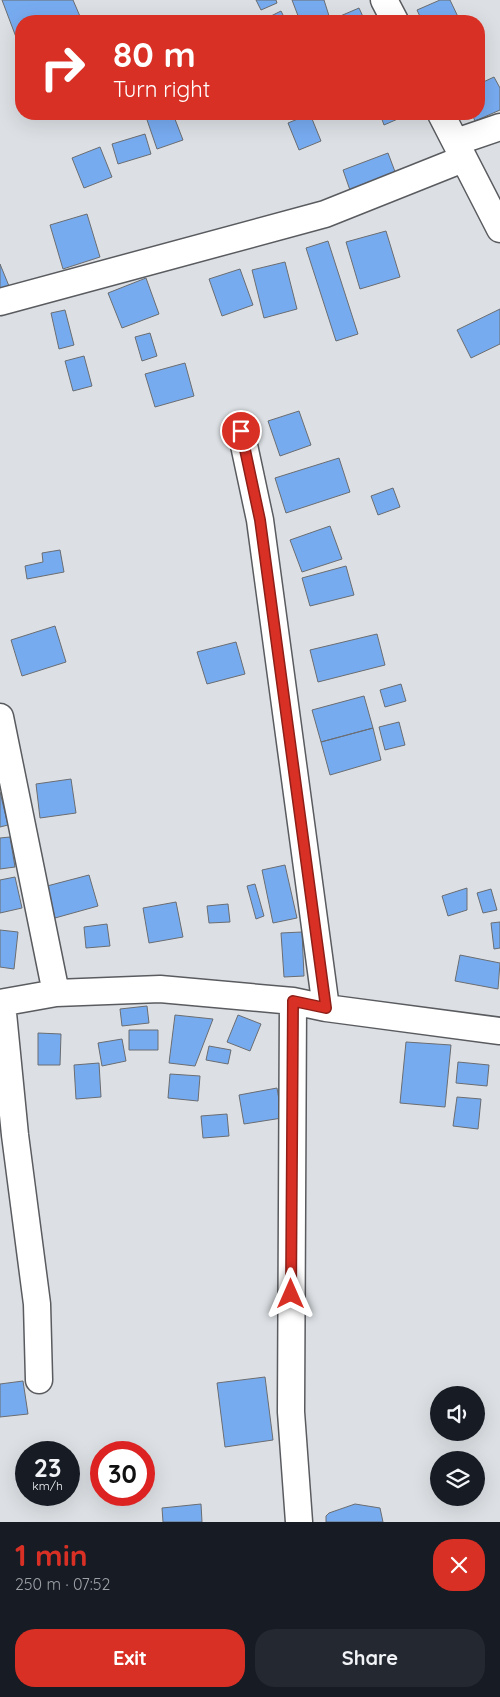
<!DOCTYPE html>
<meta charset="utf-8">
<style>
body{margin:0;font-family:Quicksand,sans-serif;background:#242831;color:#f1f3f6;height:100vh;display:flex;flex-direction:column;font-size:19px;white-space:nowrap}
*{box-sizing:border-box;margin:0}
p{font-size:16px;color:#9ea1a6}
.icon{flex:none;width:28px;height:28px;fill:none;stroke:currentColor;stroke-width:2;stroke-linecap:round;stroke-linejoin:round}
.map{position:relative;height:1522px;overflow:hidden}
.panel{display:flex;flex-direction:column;background:#171b24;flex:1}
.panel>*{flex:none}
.guide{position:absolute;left:15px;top:15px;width:470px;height:105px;border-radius:20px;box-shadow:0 5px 20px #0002;background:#d93025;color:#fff;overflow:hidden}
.tools{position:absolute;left:430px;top:1386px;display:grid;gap:10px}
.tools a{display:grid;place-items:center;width:55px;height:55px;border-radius:50%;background:#171b24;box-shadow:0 5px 20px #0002;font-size:25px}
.speed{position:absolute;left:15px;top:1441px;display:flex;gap:10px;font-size:25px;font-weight:700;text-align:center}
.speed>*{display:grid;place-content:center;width:65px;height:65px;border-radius:50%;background:#171b24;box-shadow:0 5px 20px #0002;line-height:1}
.speed small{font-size:12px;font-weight:400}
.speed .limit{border:8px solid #d22;background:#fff;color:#111}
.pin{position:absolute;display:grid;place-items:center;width:42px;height:42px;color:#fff;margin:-21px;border:2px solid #fff;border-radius:50%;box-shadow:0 1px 5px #0007}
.me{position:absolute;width:55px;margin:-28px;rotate:0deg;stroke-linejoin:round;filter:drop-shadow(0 0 4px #0008)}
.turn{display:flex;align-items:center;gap:18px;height:105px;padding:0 15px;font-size:22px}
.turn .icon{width:65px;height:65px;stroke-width:2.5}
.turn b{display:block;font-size:35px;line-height:42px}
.round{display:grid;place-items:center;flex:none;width:52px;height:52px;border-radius:20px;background:#242831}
.summary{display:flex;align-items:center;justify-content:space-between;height:85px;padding:0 15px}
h1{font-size:30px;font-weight:800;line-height:38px;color:#d93025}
.action{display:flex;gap:10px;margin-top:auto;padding:10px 15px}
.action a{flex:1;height:58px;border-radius:20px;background:#d93025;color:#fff;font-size:20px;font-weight:800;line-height:58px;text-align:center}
.action a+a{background:#242831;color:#f1f3f6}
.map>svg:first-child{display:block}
.building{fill:#77abf0;stroke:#6a6d71}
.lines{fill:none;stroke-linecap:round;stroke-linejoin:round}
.minor-casing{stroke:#595b5f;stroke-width:29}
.minor{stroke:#fff;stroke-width:26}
.route-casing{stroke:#8d1f18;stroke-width:12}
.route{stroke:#d93025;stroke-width:9}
</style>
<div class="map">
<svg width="500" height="1522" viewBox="0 0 500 1522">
<rect width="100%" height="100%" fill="#dce0e4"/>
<!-- building -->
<path class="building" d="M2,0H73L82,21H21V45H19Z
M256,0H276L277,3L261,10Z
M292,0H324L330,19L322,21H300Z
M440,0H450L460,21H422L417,10Z
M359,8L365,21H340L338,17Z
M281,11L286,21H266L265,19Z
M494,77L500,88V110L475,121L472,114H479V84Z
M145,114H173L183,140L157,149Z
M310,114L321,141L299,150L288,123Z
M380,114H398L400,118L384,125Z
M145,134L151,154L118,164L112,144Z
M100,147L112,177L84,188L72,158Z
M388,153L397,177L351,193L343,170Z
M87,214L100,257L63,269L50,225Z
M386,231L400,277L360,289L346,242Z
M328,241L358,334L336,341L306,248Z
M285,262L297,309L264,318L252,270Z
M0,264L11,291L0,296Z
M240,269L253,305L222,316L209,279Z
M146,278L159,314L122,328L108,293Z
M500,309V344L471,358L457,330Z
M65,310L74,345L59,349L51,313Z
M150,333L157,356L142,361L135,337Z
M84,356L92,386L73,391L65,361Z
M185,363L194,396L155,407L145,374Z
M299,411L311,445L280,456L268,421Z
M339,458L350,492L286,513L275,478Z
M393,488L400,507L378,515L371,496Z
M330,526L342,559L302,572L290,540Z
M60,550L64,572L27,579L25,566L43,562L42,553Z
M346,566L354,595L310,606L302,578Z
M55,626L66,662L22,676L11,640Z
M377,634L385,665L318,682L310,650Z
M236,642L245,674L207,684L197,652Z
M401,684L406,701L385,707L380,690Z
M364,696L373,728L321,742L312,710Z
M399,722L405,745L385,750L379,727Z
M373,728L381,760L330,775L321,742Z
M71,779L76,813L40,818L36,784Z
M0,792L8,825L0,827Z
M10,837L15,867L0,869V838Z
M285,865L297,918L273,923L262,870Z
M89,875L98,906L55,918L47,886Z
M15,877L22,908L0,913V880Z
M255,884L264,916L256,919L247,886Z
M467,888V910L448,916L442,896Z
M491,889L497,910L483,913L477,893Z
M176,902L183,937L149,943L143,908Z
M228,904L230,922L209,923L207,906Z
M500,922V948L494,949L491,923Z
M107,924L110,946L86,948L84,927Z
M0,930L18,932L14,969L0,967Z
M302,932L304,976L284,977L281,933Z
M460,955L500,963L498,989L455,981Z
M147,1006L149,1023L122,1026L120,1009Z
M175,1015L213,1019L195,1066L169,1063Z
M238,1015L261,1024L250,1051L227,1042Z
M129,1030H158V1050H129Z
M38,1033L61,1034L60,1065H38Z
M122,1039L126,1061L102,1066L98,1043Z
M406,1042L451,1045L445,1107L400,1103Z
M209,1046L231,1050L228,1064L206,1060Z
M458,1062L489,1065L487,1086L456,1083Z
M99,1063L101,1097L76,1099L74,1065Z
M170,1074L200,1076L198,1101L168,1098Z
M277,1088L282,1118L244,1124L239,1095Z
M457,1097L481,1099L478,1129L453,1126Z
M227,1114L229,1136L203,1138L201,1116Z
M265,1377L273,1440L225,1447L217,1383Z
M23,1381L28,1414L0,1417V1384Z
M201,1504L202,1522H163L162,1508Z
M355,1504L380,1508L383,1522H326V1516L329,1513Z"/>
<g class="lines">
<defs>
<path id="minor" d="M384,0L395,21
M441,114L500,229
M456,142L500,127
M0,302L325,214L463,159
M241,431L260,520L326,1008
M0,717L56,993
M293,1001L291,1412L299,1522
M0,1003L56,993L160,989L293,1001L326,1008L500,1031
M2,1003L15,1135L37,1304L39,1380"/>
</defs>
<!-- minor casing -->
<use href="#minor" class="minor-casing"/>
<!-- minor -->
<use href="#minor" class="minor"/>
</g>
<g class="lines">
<defs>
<path id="route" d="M241,431L260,520L326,1008L293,1001L291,1294"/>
</defs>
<!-- route casing -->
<use href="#route" class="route-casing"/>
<!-- route -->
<use href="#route" class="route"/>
</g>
</svg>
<div class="tools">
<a><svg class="icon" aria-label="sound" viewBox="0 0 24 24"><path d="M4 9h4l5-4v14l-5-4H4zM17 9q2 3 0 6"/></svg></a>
<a><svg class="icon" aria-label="layers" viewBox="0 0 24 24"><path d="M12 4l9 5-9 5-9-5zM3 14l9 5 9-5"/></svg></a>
</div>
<div class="speed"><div>23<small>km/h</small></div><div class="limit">30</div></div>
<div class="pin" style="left:241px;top:431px;background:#d93025"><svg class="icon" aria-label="arrive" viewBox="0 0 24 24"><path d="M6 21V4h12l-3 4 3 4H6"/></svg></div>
<svg class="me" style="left:291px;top:1294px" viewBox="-20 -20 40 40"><path d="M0-17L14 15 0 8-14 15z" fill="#d93025" stroke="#fff" stroke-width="4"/></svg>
<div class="guide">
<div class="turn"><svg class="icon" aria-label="right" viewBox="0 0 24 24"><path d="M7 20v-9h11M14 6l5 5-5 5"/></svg><div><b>80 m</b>Turn right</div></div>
</div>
</div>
<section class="panel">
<div class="summary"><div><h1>1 min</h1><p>250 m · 07:52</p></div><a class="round" style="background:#d93025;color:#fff"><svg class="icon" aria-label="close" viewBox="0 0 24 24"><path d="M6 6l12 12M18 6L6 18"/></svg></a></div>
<div class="action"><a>Exit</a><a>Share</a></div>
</section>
